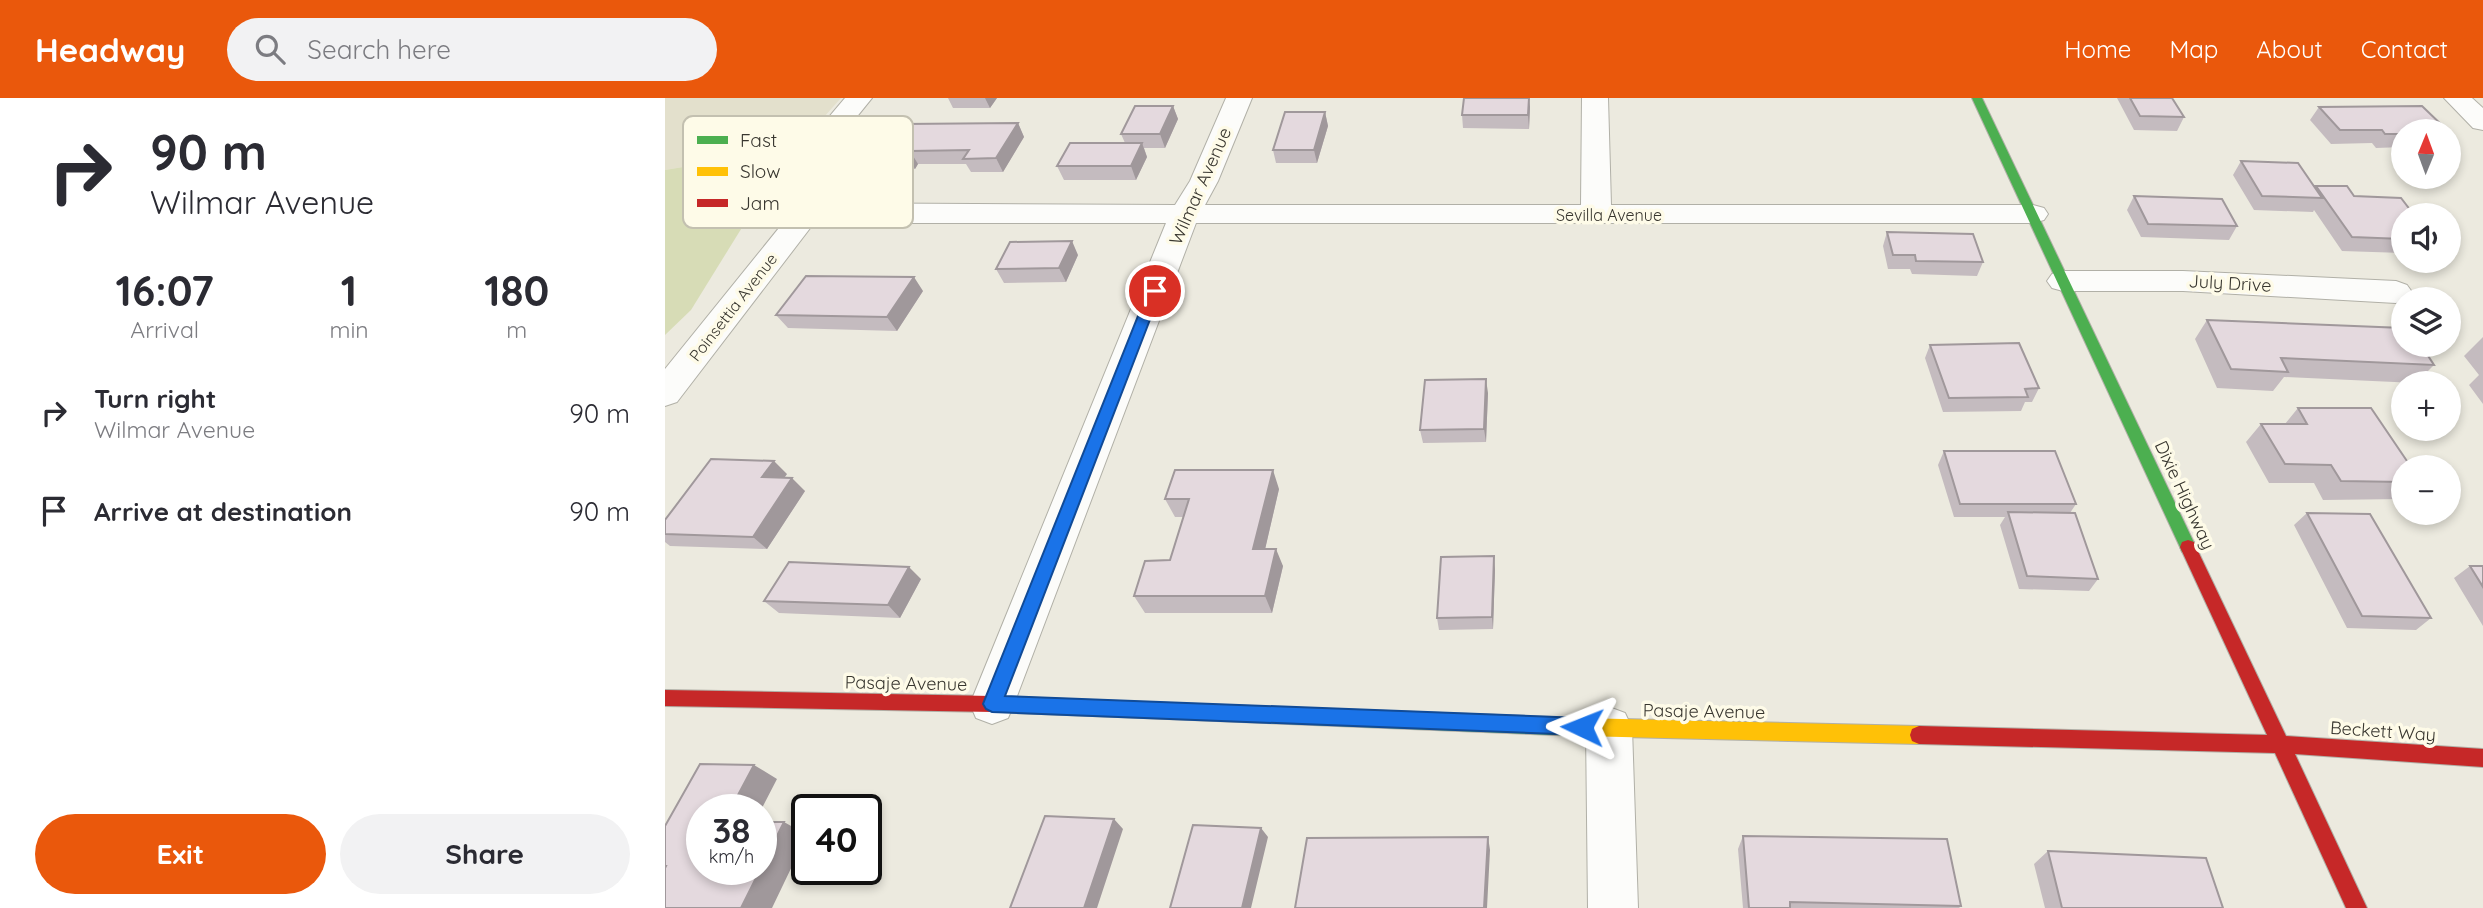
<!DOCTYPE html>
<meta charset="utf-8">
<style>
body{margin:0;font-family:Quicksand,sans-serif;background:#f2f2f3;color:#2b2b33;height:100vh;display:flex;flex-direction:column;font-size:26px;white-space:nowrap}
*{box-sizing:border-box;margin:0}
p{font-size:23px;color:#7c7c81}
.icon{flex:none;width:38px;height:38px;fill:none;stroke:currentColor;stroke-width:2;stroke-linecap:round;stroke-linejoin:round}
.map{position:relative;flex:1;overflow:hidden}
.details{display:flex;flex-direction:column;background:#fff;width:665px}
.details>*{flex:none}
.top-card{background:#fff;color:#2b2b33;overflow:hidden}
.needle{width:46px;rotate:1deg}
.buttons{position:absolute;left:1726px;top:21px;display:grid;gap:14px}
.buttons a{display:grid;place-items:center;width:70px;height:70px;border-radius:50%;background:#fff;box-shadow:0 4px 10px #0003;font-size:35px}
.speed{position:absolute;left:21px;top:696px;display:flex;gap:14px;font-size:35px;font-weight:700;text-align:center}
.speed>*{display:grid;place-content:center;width:91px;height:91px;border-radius:50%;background:#fff;box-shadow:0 4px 10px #0003;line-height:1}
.speed small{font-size:18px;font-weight:400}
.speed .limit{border:4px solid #111;border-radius:10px;background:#fff;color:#111}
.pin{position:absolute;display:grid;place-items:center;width:60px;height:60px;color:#fff;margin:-30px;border:4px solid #fff;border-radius:50%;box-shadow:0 2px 7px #0007}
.me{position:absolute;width:77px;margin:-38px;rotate:272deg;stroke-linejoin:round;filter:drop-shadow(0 0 5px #0008)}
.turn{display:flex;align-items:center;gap:24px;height:147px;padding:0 35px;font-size:32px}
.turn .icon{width:91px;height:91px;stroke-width:2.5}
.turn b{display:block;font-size:49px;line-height:60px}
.eta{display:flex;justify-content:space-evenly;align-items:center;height:119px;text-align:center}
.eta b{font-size:42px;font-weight:800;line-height:49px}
.action{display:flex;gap:14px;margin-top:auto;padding:14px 35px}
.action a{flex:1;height:80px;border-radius:42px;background:#ea580c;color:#fff;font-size:28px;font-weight:800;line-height:80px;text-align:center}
.action a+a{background:#f2f2f3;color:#2b2b33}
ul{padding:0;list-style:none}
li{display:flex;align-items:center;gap:21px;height:98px;padding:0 35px}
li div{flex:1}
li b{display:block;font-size:26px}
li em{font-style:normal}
header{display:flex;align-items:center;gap:42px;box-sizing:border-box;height:98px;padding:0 35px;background:#ea580c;color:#fff}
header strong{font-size:33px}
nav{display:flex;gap:38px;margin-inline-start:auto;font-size:24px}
.search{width:490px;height:63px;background:#f2f2f3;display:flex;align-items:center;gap:18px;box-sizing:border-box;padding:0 24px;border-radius:38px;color:#7c7c81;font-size:26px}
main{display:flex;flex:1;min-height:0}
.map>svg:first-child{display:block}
.built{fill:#e3e0cc}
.green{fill:#d7dcb6}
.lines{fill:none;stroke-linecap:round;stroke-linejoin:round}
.street-casing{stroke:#b1b0a7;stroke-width:2}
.fast-casing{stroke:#b1b0a7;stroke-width:2}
.slow-casing{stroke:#b1b0a7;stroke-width:2}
.jam-casing{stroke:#b1b0a7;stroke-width:2}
.street{fill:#fcfcfa;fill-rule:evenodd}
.fast{fill:#4caf50;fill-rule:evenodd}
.slow{fill:#ffc107;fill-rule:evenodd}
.jam{fill:#c62828;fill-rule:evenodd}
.wall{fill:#c4bbbf}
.shaded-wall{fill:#a0989b}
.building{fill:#e4d9de;stroke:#a0989b;stroke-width:2}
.route{fill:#1a73e8;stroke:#114b97;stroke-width:2}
.labels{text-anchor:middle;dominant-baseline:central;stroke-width:7;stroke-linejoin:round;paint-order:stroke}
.far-street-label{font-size:16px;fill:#38362f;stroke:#fefbe8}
.street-label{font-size:18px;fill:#38362f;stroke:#fefbe8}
.key{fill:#fefbe8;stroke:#c3c0b0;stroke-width:2}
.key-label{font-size:19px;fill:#38362f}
</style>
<header>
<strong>Headway</strong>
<div class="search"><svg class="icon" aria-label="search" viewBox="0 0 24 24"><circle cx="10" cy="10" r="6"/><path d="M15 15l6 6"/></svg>Search here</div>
<nav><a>Home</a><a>Map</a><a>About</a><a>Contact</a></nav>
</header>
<main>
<section class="details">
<div class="top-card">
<div class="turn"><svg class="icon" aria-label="right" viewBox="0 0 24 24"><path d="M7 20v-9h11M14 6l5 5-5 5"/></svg><div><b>90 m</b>Wilmar Avenue</div></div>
</div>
<div class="eta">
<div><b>16:07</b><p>Arrival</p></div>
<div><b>1</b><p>min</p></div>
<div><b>180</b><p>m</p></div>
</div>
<ul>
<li><svg class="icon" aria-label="right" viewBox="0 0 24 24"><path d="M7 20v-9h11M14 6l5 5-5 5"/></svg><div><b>Turn right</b><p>Wilmar Avenue</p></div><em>90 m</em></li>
<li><svg class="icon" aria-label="arrive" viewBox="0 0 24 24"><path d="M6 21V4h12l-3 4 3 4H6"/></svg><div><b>Arrive at destination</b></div><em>90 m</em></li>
</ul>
<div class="action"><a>Exit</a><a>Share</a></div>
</section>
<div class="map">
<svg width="1818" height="810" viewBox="0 0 1818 810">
<rect width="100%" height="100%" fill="#eceadf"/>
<!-- built -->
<path class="built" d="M0,0H176L115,68L30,67L0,72Z"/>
<!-- green -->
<path class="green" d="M30,67L115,68L26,212L0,237V72Z"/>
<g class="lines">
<defs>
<path id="street" d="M180,0H207L139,84L134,105L510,107L525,83L561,0H587L553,83L540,107H916L917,0H943L946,107H1368L1379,110L1383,116L1379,122L1368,125H531L349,606L343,620L327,626L311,620L305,606L501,125H149L12,304L0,308V271L122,120L108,116L103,110L115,77Z
M1779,0H1807L1818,10V32L1808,30Z
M1398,173H1518L1731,183L1742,187L1747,194L1742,201L1731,205L1518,193H1398L1387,190L1382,183L1387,176Z
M944,609L960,615L967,630L973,810H923L921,630L928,615Z"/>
<path id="fast" d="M1307,0H1317L1531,449L1529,454H1517L1515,449Z
M478,604L915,620L922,623L924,629L922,635L915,638L478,620L472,618L469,612L472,606Z"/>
<path id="slow" d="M915,620L1254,628L1261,631L1263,637L1261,643L1254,646L915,638L908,635L906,629L908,623Z"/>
<path id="jam" d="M1523,442L1529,444L1531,449L1621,638L1818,651V669L1630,656L1702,810H1681L1610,655L1254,646L1247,643L1245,637L1247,631L1254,628L1602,637L1515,449L1517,444Z
M0,592L327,598L478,604L484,606L487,612L484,618L478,620L327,614L0,608Z"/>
</defs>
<!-- street casing -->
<use href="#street" class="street-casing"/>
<!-- fast casing -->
<use href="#fast" class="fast-casing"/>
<!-- slow casing -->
<use href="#slow" class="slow-casing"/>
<!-- jam casing -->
<use href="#jam" class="jam-casing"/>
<!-- street -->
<use href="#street" class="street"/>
<!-- fast -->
<use href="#fast" class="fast"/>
<!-- slow -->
<use href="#slow" class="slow"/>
<!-- jam -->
<use href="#jam" class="jam"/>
</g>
<!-- wall -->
<path class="wall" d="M283,0H332L325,10H288Z
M1452,0H1507L1519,19L1512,33L1469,32Z
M508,8L513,21L500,50H479L482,59L471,82H399L392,68L460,45L456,36Z
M865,9L864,31L798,30L797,17Z
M1654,9L1738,33V49L1711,50L1707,45L1666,46L1645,22Z
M660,14L663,28L652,65H611L608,52Z
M353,25L359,39L338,74H306L301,66H253L250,71L223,72L215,58Z
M1576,63L1650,89L1651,88L1689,98L1738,117V155L1677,153L1649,112L1648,114L1589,112L1568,77Z
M1469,98L1572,128L1564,142L1476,139L1462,112Z
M1222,134L1318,164L1312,178L1247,176L1245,171H1223L1218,148Z
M413,157L401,184L339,185L331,171Z
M258,193L232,233L123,230L111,217Z
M1542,222L1769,267L1751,285L1619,279L1608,293L1552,290L1530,241Z
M1818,239V306L1804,287L1814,277L1799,258Z
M1265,247L1374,290L1367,304H1360L1356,313L1278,314L1260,260Z
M823,295L821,344L758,345L755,332Z
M1633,310L1738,369V401L1658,402L1649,385H1604L1581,344L1596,326H1620Z
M1279,353L1411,406L1405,415L1433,481L1424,493L1354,491L1335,427L1340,419H1289L1273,367Z
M122,376L119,380L140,393L102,451L5,448L0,444V422Z
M614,391L600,451L618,468L607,515H480L469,498L505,462L519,419H510L500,401Z
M1642,415L1766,520L1751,532L1682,530L1629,427Z
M1805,468H1818V528L1789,480Z
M830,471L828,531L774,532L772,520Z
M256,481L235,520L114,515L99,503Z
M1078,738L1296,808L1294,810H1078L1073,751Z
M1383,753L1558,810H1380L1369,766Z"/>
<!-- shaded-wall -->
<path class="shaded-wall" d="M320,0H332L325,10Z
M865,0V9L864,31L863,17Z
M508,8L513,21L500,50L495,36Z
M660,14L663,28L652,65L649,52Z
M353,25L359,39L338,74L331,60Z
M477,45L482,59L471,82L466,68Z
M245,53L253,66L250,71L242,58Z
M407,143L413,157L401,184L394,170Z
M249,179L258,193L232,233L222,219Z
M821,281L823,295L821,344L819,331Z
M109,363L122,376L110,392L97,379Z
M608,372L614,391L596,469L588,451Z
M127,380L140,393L102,451L88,439Z
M611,451L618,468L607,515L600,498Z
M829,458L830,471L828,531L827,519Z
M244,469L256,481L235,520L223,507Z
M89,667L112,681L96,712H65Z
M449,721L458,731L432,810H419Z
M119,724L142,737L107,810H76L95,772H96Z
M596,730L603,739L586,810H577Z
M823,739L825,752L822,810H819Z"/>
<!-- building -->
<path class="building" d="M799,0H864L863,17H797Z
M1465,0H1507L1519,19L1475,18Z
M470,8H508L495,36H456Z
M1757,8L1783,33H1738V36H1720L1717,32H1675L1654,9Z
M620,14H660L649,52H608Z
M353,25L331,60L298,61L304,52L245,53L242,58H215L238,26Z
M405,45H477L466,68H392Z
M1576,63L1633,65L1657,100L1597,98Z
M1651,88H1682L1689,98L1736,100L1749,117H1738V141L1687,139Z
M1469,98L1557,101L1572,128L1483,126Z
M1222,134L1308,136L1318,164L1251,163L1250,157H1228Z
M407,143L394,170L331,171L345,144Z
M141,178L249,179L222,219L111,217Z
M1542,222L1738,230V247H1756L1769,267L1616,260L1623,274L1566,271Z
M1354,245L1374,290L1360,291L1363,299L1284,300L1265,247Z
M821,281L819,331L755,332L760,282Z
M1633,310H1706L1746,369H1738V384L1676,383L1666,367L1620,366L1596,326H1642Z
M1279,353H1390L1411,406H1295Z
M46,361L109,363L97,379L127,380L88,439L0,436V422Z
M510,372H608L588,451H611L600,498H469L480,463L505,462L524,401H500Z
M1343,414L1410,415L1433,481L1362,478Z
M1642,415L1705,416L1766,520L1697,518Z
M829,458L827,519L772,520L776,459Z
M124,464L244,469L223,507L99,503Z
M1805,468H1818V489Z
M35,666L89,667L65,712H37V772H95L76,810H0V770L1,768H0V728Z
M380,718L449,721L419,810H345Z
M96,724H119L96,770Z
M528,727L596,730L577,810H505Z
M1078,738L1282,741L1296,808L1125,804V810H1084Z
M823,739L819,810H630L642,740Z
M1383,753L1541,760L1558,810H1397Z"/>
<!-- route -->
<path class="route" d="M490,189L496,193L340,598L917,620L923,622L926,629L923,635L917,637L327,614L321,611L318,606L483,193Z"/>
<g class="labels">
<!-- far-street labels -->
<g class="far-street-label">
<text x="944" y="117">Sevilla Avenue</text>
<text transform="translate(68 209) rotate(-52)">Poinsettia Avenue</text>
</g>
<!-- street labels -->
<g class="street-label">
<text transform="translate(535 88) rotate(-66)">Wilmar Avenue</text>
<text transform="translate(1565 185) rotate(3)">July Drive</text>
<text transform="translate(1520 397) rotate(65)">Dixie Highway</text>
<text transform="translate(241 585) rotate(1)">Pasaje Avenue</text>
<text transform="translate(1039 613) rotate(1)">Pasaje Avenue</text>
<text transform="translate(1718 633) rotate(4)">Beckett Way</text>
</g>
</g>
<!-- legend -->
<rect x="18" y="18" width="230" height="112" rx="10" class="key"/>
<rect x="32" y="38" width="31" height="8" fill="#4caf50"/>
<rect x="32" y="69" width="31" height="9" fill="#ffc107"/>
<rect x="32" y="101" width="31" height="8" fill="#c62828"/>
<g class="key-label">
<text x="75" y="49">Fast</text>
<text x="75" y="80">Slow</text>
<text x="75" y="112">Jam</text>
</g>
</svg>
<div class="buttons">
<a><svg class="needle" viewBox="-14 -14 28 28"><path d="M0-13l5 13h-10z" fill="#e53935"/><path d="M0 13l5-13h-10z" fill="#7c7c81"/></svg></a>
<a><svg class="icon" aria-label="sound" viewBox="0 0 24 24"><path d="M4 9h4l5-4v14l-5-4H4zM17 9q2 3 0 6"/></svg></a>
<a><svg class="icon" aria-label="layers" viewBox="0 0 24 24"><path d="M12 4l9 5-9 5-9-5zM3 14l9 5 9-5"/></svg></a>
<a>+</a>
<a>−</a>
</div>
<div class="speed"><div>38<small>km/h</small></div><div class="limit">40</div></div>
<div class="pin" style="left:490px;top:193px;background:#d93025"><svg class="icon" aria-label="arrive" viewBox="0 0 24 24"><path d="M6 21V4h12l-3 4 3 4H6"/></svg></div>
<svg class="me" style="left:917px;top:629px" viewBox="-20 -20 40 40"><path d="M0-17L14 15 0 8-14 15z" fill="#1a73e8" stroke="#fff" stroke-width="4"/></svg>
</div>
</main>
